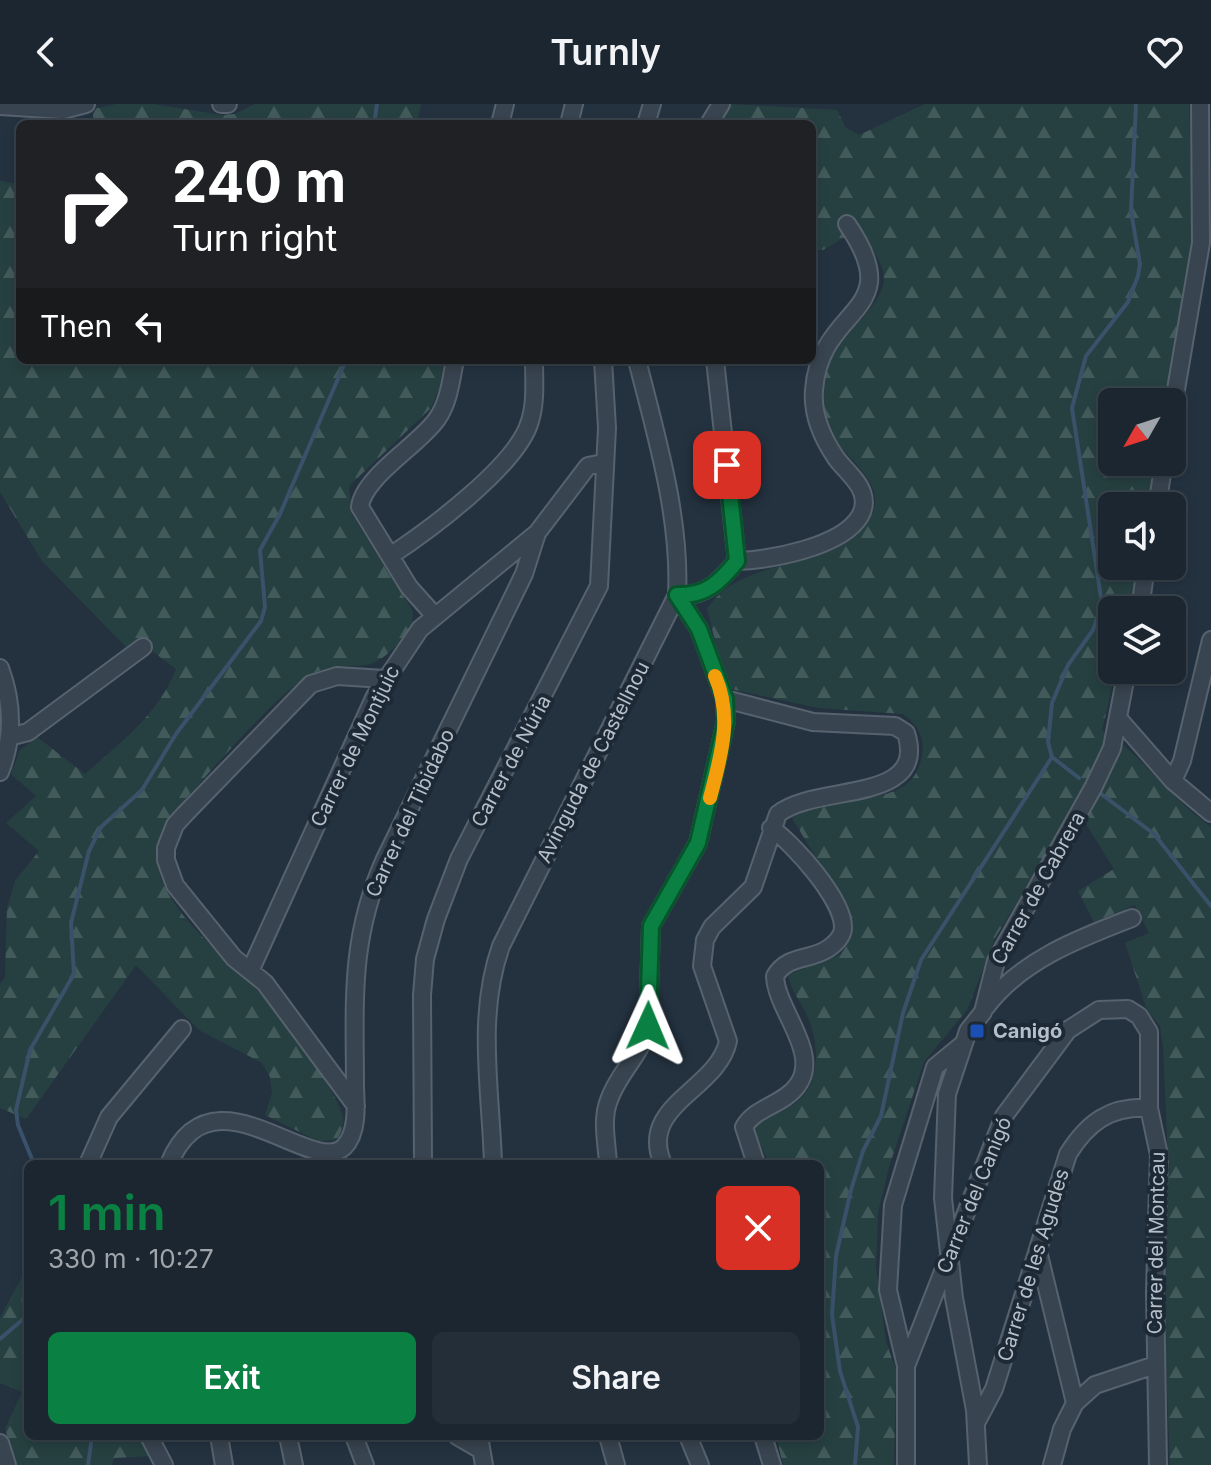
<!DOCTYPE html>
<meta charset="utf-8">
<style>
body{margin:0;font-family:Inter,sans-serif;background:#242e38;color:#f1f3f6;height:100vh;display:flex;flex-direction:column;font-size:30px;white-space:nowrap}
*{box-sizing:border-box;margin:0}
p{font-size:26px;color:#a0a5ab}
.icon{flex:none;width:44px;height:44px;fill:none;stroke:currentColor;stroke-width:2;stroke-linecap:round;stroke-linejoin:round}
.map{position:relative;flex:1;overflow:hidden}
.side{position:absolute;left:24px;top:1056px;width:800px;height:280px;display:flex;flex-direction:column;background:#1b2630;border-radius:12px;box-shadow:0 4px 12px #0003,0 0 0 2px #39434c}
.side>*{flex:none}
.top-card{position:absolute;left:16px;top:16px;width:800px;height:244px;border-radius:12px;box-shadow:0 4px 12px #0003,0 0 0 2px #39434c;background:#202124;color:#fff;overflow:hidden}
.needle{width:52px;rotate:231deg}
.fabs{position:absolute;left:1098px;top:284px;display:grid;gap:16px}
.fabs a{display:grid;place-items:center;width:88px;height:88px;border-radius:12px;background:#1b2630;box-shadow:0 4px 12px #0003,0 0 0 2px #39434c;font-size:40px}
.pin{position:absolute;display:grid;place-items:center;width:68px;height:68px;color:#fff;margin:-34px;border-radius:16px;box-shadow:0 4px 12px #0006}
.me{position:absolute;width:88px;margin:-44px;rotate:1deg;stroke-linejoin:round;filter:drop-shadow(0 0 6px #0008)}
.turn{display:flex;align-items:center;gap:28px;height:168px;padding:0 24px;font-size:36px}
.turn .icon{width:104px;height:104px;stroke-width:2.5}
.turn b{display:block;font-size:56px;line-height:68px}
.then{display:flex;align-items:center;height:76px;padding:0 24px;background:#0003;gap:16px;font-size:30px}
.round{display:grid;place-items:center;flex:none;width:84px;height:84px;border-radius:12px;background:#242e38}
.overview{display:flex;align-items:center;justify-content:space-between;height:136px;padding:0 24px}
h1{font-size:48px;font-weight:600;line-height:60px;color:#0b8043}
.button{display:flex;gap:16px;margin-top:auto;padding:16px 24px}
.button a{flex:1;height:92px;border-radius:12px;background:#0b8043;color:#fff;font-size:32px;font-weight:600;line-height:92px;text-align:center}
.button a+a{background:#242e38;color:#f1f3f6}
header{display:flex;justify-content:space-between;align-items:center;height:104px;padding:0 24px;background:#1b2630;font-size:36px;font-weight:600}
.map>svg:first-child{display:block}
.forest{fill:url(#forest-firs)}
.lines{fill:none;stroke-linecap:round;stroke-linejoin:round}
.stream{stroke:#395169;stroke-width:4}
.minor-casing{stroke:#56626d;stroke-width:20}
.minor{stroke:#384450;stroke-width:16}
.route-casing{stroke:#07532c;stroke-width:20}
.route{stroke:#0b8043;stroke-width:14}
.slow{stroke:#f59e0b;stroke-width:14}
.transit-dot{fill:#1a4fb4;stroke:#1d2935;stroke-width:3}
.labels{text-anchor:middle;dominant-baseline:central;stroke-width:8;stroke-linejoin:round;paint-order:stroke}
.street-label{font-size:20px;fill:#b5bfca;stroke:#1d2935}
.poi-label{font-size:20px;font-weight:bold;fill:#b5bfca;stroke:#1d2935;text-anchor:start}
</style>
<header><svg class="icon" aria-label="back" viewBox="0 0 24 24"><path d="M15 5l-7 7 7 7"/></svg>Turnly<svg class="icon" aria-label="heart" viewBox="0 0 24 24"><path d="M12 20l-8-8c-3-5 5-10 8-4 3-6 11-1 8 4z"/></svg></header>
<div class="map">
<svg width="1211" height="1361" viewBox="0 0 1211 1361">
<defs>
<pattern id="forest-firs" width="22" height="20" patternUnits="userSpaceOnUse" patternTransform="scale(2)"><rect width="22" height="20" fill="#264041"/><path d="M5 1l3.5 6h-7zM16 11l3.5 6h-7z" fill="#435a5b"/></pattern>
</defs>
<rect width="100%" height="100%" fill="#243240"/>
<!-- forest -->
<path class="forest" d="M116,0H153L221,11L235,10L255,0H421L417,20H93V5Z
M728,0L837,6L846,24L859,31L925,0H1189L1193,136L1164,298H1112V358H1154L1147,402H1112V462H1138L1130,506H1112V566H1116L1102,626C1144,652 1170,695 1211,723V1361H1170L1165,1231L1168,1057L1163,943L1160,922L1147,906L1125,839L1149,829L1135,801L1094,818L1078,787L1114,765L1085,718L1071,710L995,834L967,906L924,958L889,1063L878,1108L876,1164L886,1238L896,1266L894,1361H783L776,1332H820V1060H769L754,1025C760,1012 783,1008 796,999C822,979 819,938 807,911C800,896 791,887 788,871L841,850L852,832L848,807L792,714C827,678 910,716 922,652C925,633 918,621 903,610L818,604L735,586L726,580L707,505C744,448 833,471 868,417C893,379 845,357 831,329C825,317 822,300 823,287C823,234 893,203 883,167C879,152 867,137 860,124L823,146H812V20H715Z
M0,77L20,80V256H445L438,288L430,305L349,382L352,411L412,506C415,518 410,524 403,533C368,578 356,552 316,568C280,583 201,679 170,712C159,732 153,753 162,776C178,819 236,862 266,896C285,917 337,987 343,1013C344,1022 341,1029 337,1036L318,1037L265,1011L272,989L270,973L262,959L199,926L136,861L26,1015L0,1004V880L5,874L7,804L15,777L39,747L6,719L36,692L11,670L20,646L37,633L85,670C121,638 158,611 176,565L140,538L129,546L42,457L0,388Z
M24,1169L28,1171V1332H141L151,1352L114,1354L112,1361H17L5,1325L22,1288L0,1279V1214Z"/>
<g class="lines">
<!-- stream -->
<path class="stream" d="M374,20L377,0
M1079,674L1052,653L1048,638L1052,599L1068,561L1093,526L1102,500L1072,304L1086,252L1128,198L1138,172L1140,160L1131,107L1136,0
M1100,689L1154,730L1211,802
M34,1060L18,1021L16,1006L30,946L74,870L71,819L89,747L101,723L142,686L176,630L261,517L265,503L260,446L280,410L346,256
M28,1166L23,1196L28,1211
M0,1235L28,1211
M88,1361L92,1332
M855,1361L858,1323L840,1267L832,1211L836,1152L851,1086L863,1047L881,1012L903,909L921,856L1052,653"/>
<defs>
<path id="minor" d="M221,0H228
M0,2L63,6L86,0
M500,20L505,0
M569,20L574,0
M646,20L652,0
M709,20L721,0
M715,256L737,457
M1172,309L1201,139L1200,0
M1157,402L1164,358
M390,452C428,427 518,361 530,317C536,298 534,276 534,256
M677,491C706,493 719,478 737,457C770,456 842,443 860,412C864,405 865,396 862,388C858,376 844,365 836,354C823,335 812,310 814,286C820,200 910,211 847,120
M1140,506L1146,462
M434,511L409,483L360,403C363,373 419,341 437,315C449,298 451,276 455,256
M0,564C13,599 14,633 0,668
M1118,614L1173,677L1211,709
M9,633L28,628L143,543
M1173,677L1182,657L1211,536
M251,865L375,592L420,525L537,429L588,362L598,360L605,366
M986,903C1021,856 1080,834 1132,814
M356,1002L265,879L234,854L175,781L166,756V744L175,721L185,710L311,580L337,572L384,575
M88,1060L109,1013L182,925
M169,1060C211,958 311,1074 344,1043C358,1029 356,1001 355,984C355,899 349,837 384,757L524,470L537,429
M423,1060L422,891L425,855L436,815L459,755L599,482L607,324L603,256
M493,1060C491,987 476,912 501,842L677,491C681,414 656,331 637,256
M608,1060C607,1039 601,1016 609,996C618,969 642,950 648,922L651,822L698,739L726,617L725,595L699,525L677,491
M663,1060C637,1001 718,986 728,937L702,862L705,836L712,823L753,783L778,710C816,679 929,701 906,629L895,622L813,618L725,595
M756,1060L744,1023C755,1003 783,1001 797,982C822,950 776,906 775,872C788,850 811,857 829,844C835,840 843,832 843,824C844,796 793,739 771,724
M1038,1147L1075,1299L1062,1325L1052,1361
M906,1262L1004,1012L1068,926L1099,906L1128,905L1139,912L1149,928V1004L1159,1051L1155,1188L1158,1361
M1075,1299L1095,1281L1155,1261
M976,1319L994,1285L1068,1050C1088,1018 1110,1002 1149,1004
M149,1332L164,1361
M219,1332L224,1361
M288,1332L294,1361
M354,1332L365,1361
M457,1332L481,1346
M479,1332L484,1361
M608,1332L616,1361
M688,1332L700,1361
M763,1332L772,1361
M0,1339L7,1361
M906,1361V1262L888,1186L893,1101L935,963L963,940
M978,1361L975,1306L954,1194L943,1094L947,990L968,927L983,908L996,857L1093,684L1112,644L1127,566"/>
</defs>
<!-- minor casing -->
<use href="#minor" class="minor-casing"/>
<!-- minor -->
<use href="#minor" class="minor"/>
</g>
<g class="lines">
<defs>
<path id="route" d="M648,922L651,822L698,739L726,617L725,595L699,525L677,491C706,492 719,479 737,457L727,361"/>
</defs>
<!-- route casing -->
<use href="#route" class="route-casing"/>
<!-- route -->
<use href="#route" class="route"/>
<!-- slow -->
<path class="slow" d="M710,694C721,652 733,613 715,572"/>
</g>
<!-- markers -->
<rect class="transit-dot" x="969" y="919" width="16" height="16" rx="4"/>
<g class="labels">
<!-- street labels -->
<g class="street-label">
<text transform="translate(355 642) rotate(-64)">Carrer de Montjuic</text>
<text transform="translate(511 657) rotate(-62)">Carrer de Núria</text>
<text transform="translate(593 658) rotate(-63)">Avinguda de Castellnou</text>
<text transform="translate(410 709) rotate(-65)">Carrer del Tibidabo</text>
<text transform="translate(1038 784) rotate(-61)">Carrer de Cabrera</text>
<text transform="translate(974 1091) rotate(-68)">Carrer del Canigó</text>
<text transform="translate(1156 1139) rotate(-89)">Carrer del Montcau</text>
<text transform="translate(1033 1161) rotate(-73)">Carrer de les Agudes</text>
</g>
<!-- poi labels -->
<g class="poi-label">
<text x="993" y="927">Canigó</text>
</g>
</g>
</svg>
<div class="fabs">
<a><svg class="needle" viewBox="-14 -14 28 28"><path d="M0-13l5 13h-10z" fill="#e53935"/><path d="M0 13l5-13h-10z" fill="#a0a5ab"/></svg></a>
<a><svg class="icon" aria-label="sound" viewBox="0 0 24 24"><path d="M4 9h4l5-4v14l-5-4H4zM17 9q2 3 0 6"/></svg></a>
<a><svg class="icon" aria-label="layers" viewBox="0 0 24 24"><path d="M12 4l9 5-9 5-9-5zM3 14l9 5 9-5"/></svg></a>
</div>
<div class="pin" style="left:727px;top:361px;background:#d93025"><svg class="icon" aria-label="arrive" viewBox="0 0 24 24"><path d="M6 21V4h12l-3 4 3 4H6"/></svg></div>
<svg class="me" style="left:648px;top:922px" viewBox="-20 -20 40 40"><path d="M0-17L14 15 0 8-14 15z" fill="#0b8043" stroke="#fff" stroke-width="4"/></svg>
<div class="top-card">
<div class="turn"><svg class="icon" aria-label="right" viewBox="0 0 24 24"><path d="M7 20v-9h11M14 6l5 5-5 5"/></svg><div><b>240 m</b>Turn right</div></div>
<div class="then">Then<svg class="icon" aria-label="left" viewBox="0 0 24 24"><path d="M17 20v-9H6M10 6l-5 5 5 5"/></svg></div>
</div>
<section class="side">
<div class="overview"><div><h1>1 min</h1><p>330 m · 10:27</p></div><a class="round" style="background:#d93025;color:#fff"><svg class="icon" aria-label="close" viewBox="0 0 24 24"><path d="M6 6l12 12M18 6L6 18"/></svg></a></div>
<div class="button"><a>Exit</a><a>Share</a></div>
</section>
</div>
